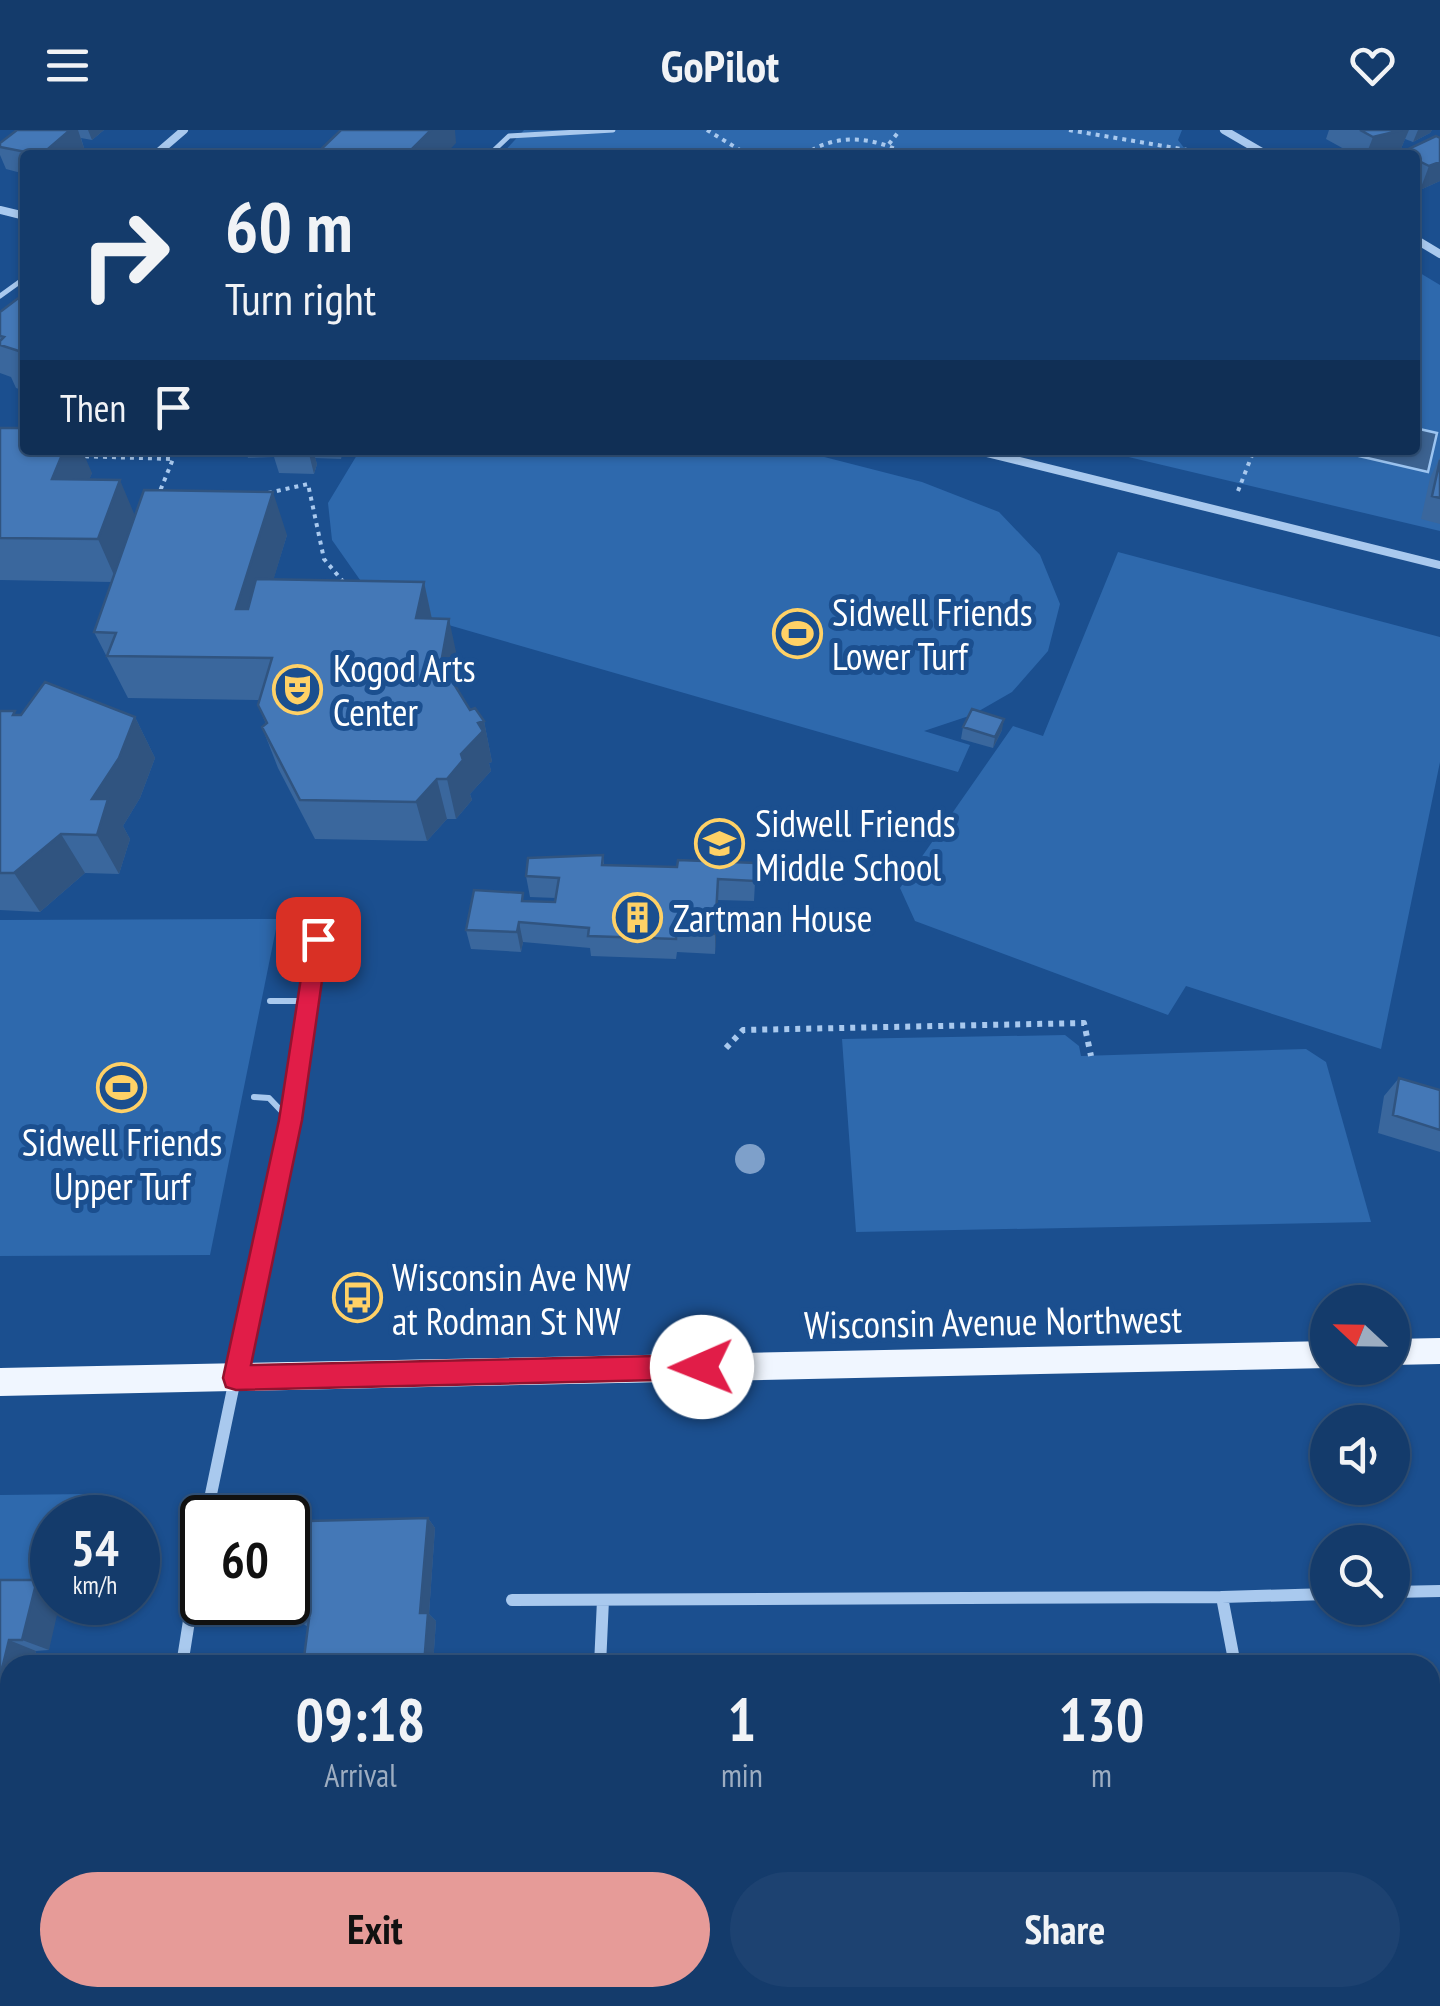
<!DOCTYPE html>
<style>
body{margin:0;font-family:"PT Sans Narrow",sans-serif;background:#1d4271;color:#f1f3f6;height:100vh;display:flex;flex-direction:column;font-size:38px;white-space:nowrap}
*{box-sizing:border-box;margin:0}
p{font-size:32px;color:#9dadc1}
.icon{flex:none;width:55px;height:55px;fill:none;stroke:currentColor;stroke-width:2;stroke-linecap:round;stroke-linejoin:round}
.map{position:relative;flex:1;overflow:hidden}
.panel{position:absolute;left:0px;top:1525px;width:1440px;height:352px;display:flex;flex-direction:column;background:#143b6b;border-radius:30px 30px 0 0;box-shadow:0 2px 8px #0004,0 0 0 2px #33557e}
.panel>*{flex:none}
.banner{position:absolute;left:20px;top:20px;width:1400px;height:305px;border-radius:10px;box-shadow:0 2px 8px #0004,0 0 0 2px #33557e;background:#143b6b;color:#f1f3f6;overflow:hidden}
.needle{width:65px;rotate:292deg}
.buttons{position:absolute;left:1310px;top:1155px;display:grid;gap:20px}
.buttons a{display:grid;place-items:center;width:100px;height:100px;border-radius:50%;background:#143b6b;box-shadow:0 2px 8px #0004,0 0 0 2px #33557e;font-size:50px}
.speed{position:absolute;left:30px;top:1365px;display:flex;gap:20px;font-size:50px;font-weight:700;text-align:center}
.speed>*{display:grid;place-content:center;width:130px;height:130px;border-radius:50%;background:#143b6b;box-shadow:0 2px 8px #0004,0 0 0 2px #33557e;line-height:1}
.speed small{font-size:25px;font-weight:400}
.speed .limit{border:5px solid #111;border-radius:15px;background:#fff;color:#111}
.pin{position:absolute;display:grid;place-items:center;width:85px;height:85px;color:#fff;margin:-42px;border-radius:20px;box-shadow:0 5px 15px #0006}
.me{position:absolute;width:110px;margin:-55px;rotate:269deg;stroke-linejoin:round;filter:drop-shadow(0 0 8px #0008)}
.turn{display:flex;align-items:center;gap:35px;height:210px;padding:0 40px;font-size:45px}
.turn .icon{width:130px;height:130px;stroke-width:2.5}
.turn b{display:block;font-size:70px;line-height:85px}
.then{display:flex;align-items:center;height:95px;padding:0 40px;background:#0003;gap:20px;font-size:38px}
.eta{display:flex;justify-content:space-evenly;align-items:center;height:170px;text-align:center}
.eta b{font-size:60px;font-weight:600;line-height:70px}
.cta{display:flex;gap:20px;margin-top:auto;padding:20px 40px}
.cta a{flex:1;height:115px;border-radius:60px;background:#e69b98;color:#111;font-size:40px;font-weight:600;line-height:115px;text-align:center}
.cta a+a{background:#1d4271;color:#f1f3f6}
header{display:flex;justify-content:space-between;align-items:center;height:130px;padding:0 40px;background:#143b6b;font-size:45px;font-weight:600}
.map>svg:first-child{display:block}
.green{fill:#2e69ad}
.water{fill:#3c6290;stroke:#9cc4f0;stroke-width:2.5}
.lines{fill:none;stroke-linecap:round;stroke-linejoin:round}
.path-far1{stroke:#a9c9ee;stroke-width:4;stroke-dasharray:4 5;stroke-linecap:butt}
.path{stroke:#a9c9ee;stroke-width:6;stroke-dasharray:5 6;stroke-linecap:butt}
.service-far2{stroke:#a9c9ee;stroke-width:5}
.service-far1{stroke:#a9c9ee;stroke-width:6}
.service{stroke:#a9c9ee;stroke-width:9}
.minor-far1{stroke:#a9c9ee;stroke-width:8}
.minor{stroke:#a9c9ee;stroke-width:12}
.primary{fill:#f0f6ff;fill-rule:evenodd}
.tree{fill:#7ea0ca}
.wall{fill:#3a679d}
.shaded-wall{fill:#305480}
.building{fill:#4478b7;stroke:#305480;stroke-width:2.5}
.route{fill:#e11d48;stroke:#92132f;stroke-width:2.5}
.labels{text-anchor:middle;dominant-baseline:central;stroke-width:10;stroke-linejoin:round;paint-order:stroke}
.poi-label{font-size:38px;fill:#fff;stroke:#1b4f8f;text-anchor:start}
.street-label{font-size:38px;fill:#fff;stroke:#1b4f8f}
</style>
<header><svg class="icon" aria-label="menu" viewBox="0 0 24 24"><path d="M4 6h16M4 12h16M4 18h16"/></svg>GoPilot<svg class="icon" aria-label="heart" viewBox="0 0 24 24"><path d="M12 20l-8-8c-3-5 5-10 8-4 3-6 11-1 8 4z"/></svg></header>
<div class="map">
<svg width="1440" height="1876" viewBox="0 0 1440 1876">
<rect width="100%" height="100%" fill="#1b4f8f"/>
<!-- green -->
<path class="green" d="M524,0H1182L1178,10L1185,19L1181,25H501Z
M1415,140L1440,155V401L1099,320H1415Z
M360,320H797L922,352L999,382L1040,425L1060,474L1048,521L1012,562L972,585L924,601L970,615L958,642L355,468L365,457L332,410L328,373Z
M1118,422L1440,507V632L1381,919L1186,856L1168,885L915,791L900,758L1013,596L1043,606Z
M278,789L210,1125L0,1126V790Z
M1065,905L1079,916L1081,926L1306,919L1326,932L1371,1092L856,1102L842,909Z
M90,1364L83,1387L52,1388V1450L0,1455V1365Z"/>
<!-- water -->
<path class="water" d="M1415,298L1437,303L1428,342L1333,320H1415Z"/>
<g class="lines">
<!-- path-far1 -->
<path class="path-far1" d="M707,0L748,25
M1069,0L1211,24
M889,14L900,0
M804,25C837,2 874,7 908,25
M76,326L173,329L158,366
M1238,361L1254,320
M268,363L308,354L324,429L346,455"/>
<!-- path -->
<path class="path" d="M726,918L743,900L1084,893L1091,926"/>
<!-- service-far2 -->
<path class="service-far2" d="M489,25L509,6L613,0
M0,166L25,148"/>
<!-- service-far1 -->
<path class="service-far1" d="M270,871H308
M254,967L269,968L290,990
M274,1068L318,809L282,806"/>
<!-- service -->
<path class="service" d="M238,1239L274,1065"/>
<!-- minor-far1 -->
<path class="minor-far1" d="M1224,0L1267,25
M155,25L184,0
M0,80L25,86
M1415,109L1440,124
M975,320L1440,435"/>
<!-- minor -->
<path class="minor" d="M206,1388L235,1249
M1392,1462L1440,1461
M512,1470L1222,1467
M182,1535L202,1409
M600,1535L603,1470
M1235,1535L1222,1467L1328,1464
M323,1868L330,1876
M1302,1868L1304,1876
M124,1876L126,1868
M361,1876L370,1868"/>
<!-- primary -->
<path class="primary" d="M1440,1208V1234L1392,1235V1209Z
M1328,1211V1238L0,1266V1238Z"/>
</g>
<!-- trees -->
<circle class="tree" cx="750" cy="1029" r="15"/>
<!-- wall -->
<path class="wall" d="M17,0H104L92,10L81,8L84,18L76,25H25V44L6,39L0,25V13Z
M1329,0H1432L1430,3L1413,12L1405,9L1400,21L1385,25H1355L1326,9Z
M1440,8V51L1420,60L1415,57V25H1400L1402,22Z
M25,163V261L16,258L11,247L0,243V182Z
M0,298L92,343L89,349L135,386L287,405L273,450L424,452L432,489L458,531L454,554L470,580L484,591L492,632L489,633L491,641L470,664L472,670L456,689H447L427,711L315,709L278,638L262,597L266,594L258,575L260,570L128,568L94,502L112,452L0,450Z
M246,320H343L341,329L315,328L317,334L314,344L279,343L274,327L248,328Z
M1440,327V394L1421,389L1430,348Z
M0,581L17,585L135,587L155,628L140,668L123,696L130,709L119,744L85,743L40,782L0,780Z
M963,597L1002,600L993,618L961,609Z
M603,725L604,735L677,737L756,733L754,771L718,770L715,824L677,822L676,829L591,826L590,818L523,812L521,822L471,819L466,800L525,771L555,772L556,768L530,767L526,746Z
M1399,948L1440,960V1022L1378,1003L1384,966Z
M428,1388L435,1398L429,1484L436,1491L433,1535H303L308,1497L296,1489Z
M0,1450H37L52,1457L49,1520L36,1521L33,1535H10L6,1652L10,1653V1719L0,1763Z
M1440,1549V1721H1435L1430,1701V1552Z
M875,1868H950L951,1876H876Z"/>
<!-- shaded-wall -->
<path class="shaded-wall" d="M70,0H78L84,18L76,25H41Z
M88,0H104L92,10Z
M431,0H455L456,13L445,25H406Z
M1402,0H1409L1400,21L1385,25H1366L1373,7Z
M1418,0H1432L1430,3L1413,12Z
M1440,32V51L1420,60L1429,36Z
M64,320H82L92,343L72,392L52,349Z
M308,320H313L317,334L314,344Z
M120,350L138,393L117,452L98,409Z
M273,362L287,405L252,521L236,479Z
M424,452L433,494L416,488Z
M449,489L458,531L451,575L441,533Z
M135,587L155,628L140,668L123,696L130,709L119,744L97,705L92,669Z
M1004,589L1002,600L993,618L995,607Z
M484,591L492,632L489,633L491,641L470,664L472,670L456,689L447,649L478,593Z
M437,649L447,689L427,711L416,672Z
M61,704L85,743L40,782L14,743Z
M718,749V770L715,824V804Z
M519,792L523,812L521,822L517,802Z
M428,1388L435,1398L429,1484L436,1491L433,1535H424L420,1483Z
M37,1450L52,1457V1472H60L49,1520L22,1510Z
M9,1510L36,1521L33,1535H10V1636L6,1652L10,1653V1719L0,1763V1547Z"/>
<!-- building -->
<path class="building" d="M17,0H70L41,25L0,17V13Z
M341,0H431L406,25H315Z
M1360,0H1402L1373,7Z
M1436,6L1440,8V32L1429,36L1415,29V25H1408L1402,22Z
M25,163V223L0,215V211L4,207L0,206V182Z
M0,298H25V320H64L52,349L120,350L98,409L0,408Z
M1440,330V368L1432,366Z
M144,360L273,362L236,479H248L256,449L424,452L416,488L449,489L441,533L470,580L475,578L484,591L478,593L483,601L461,624L463,630L447,649H437L416,672L300,670L262,597L267,593L258,575L272,528L107,526L116,503L94,502Z
M45,552L135,587L119,628L92,669H108L97,705L61,704L14,743H0V581H15L13,585H21Z
M972,579L1004,589L995,607L963,597Z
M603,725L602,735L677,737L678,730L756,733L755,751L718,749L715,804L676,802V809L588,806L589,798L519,792L517,802L466,800L474,760L523,763L522,771L555,772L559,748L526,746L528,728Z
M1399,948L1440,960V1000L1393,985Z
M428,1388L420,1483H428L424,1535H303L309,1489H296L308,1391Z
M0,1450H37L22,1510H9L0,1547Z
M1433,1557H1440V1692H1437L1430,1663V1582L1439,1581Z
M584,1868H692V1876H584Z
M880,1868H950L951,1876H881Z"/>
<!-- route -->
<path class="route" d="M318,801L328,809L302,990L251,1235L702,1225L712,1228L715,1237L712,1246L702,1249L236,1260L226,1257L223,1248L279,990L307,809Z"/>
<!-- icons -->
<defs>
<symbol id="stadium-ring" viewBox="-11 -11 22 22"><circle r="9.5" fill="#1b4f8f" stroke="#ffd166" stroke-width="1.5"/><path d="M0-5a6.5 5 0 1 0 0 10a6.5 5 0 1 0 0-10ZM-3.5-1.8h7v3.6h-7Z" fill="#ffd166"/></symbol>
<symbol id="theatre-ring" viewBox="-11 -11 22 22"><circle r="9.5" fill="#1b4f8f" stroke="#ffd166" stroke-width="1.5"/><path d="M-5-5.5Q0-4 5-5.5V0Q5 5 0 6Q-5 5-5 0ZM-3.3-2.5H-1v1.5H-3.3ZM1-2.5H3.3v1.5H1ZM-2.8 1Q0 5.5 2.8 1Z" fill="#ffd166"/></symbol>
<symbol id="school-ring" viewBox="-11 -11 22 22"><circle r="9.5" fill="#1b4f8f" stroke="#ffd166" stroke-width="1.5"/><path d="M0-5L7-2L0 1L-7-2ZM-4 1L0 2.5L4 1V4Q0 6-4 4Z" fill="#ffd166"/></symbol>
<symbol id="building-ring" viewBox="-11 -11 22 22"><circle r="9.5" fill="#1b4f8f" stroke="#ffd166" stroke-width="1.5"/><path d="M-4-6H4V6H1V3H-1V6H-4ZM-2.5-4.3h1.7v1.8h-1.7ZM.8-4.3h1.7v1.8H.8ZM-2.5-1h1.7V.8h-1.7ZM.8-1h1.7V.8H.8Z" fill="#ffd166"/></symbol>
<symbol id="bus-ring" viewBox="-11 -11 22 22"><circle r="9.5" fill="#1b4f8f" stroke="#ffd166" stroke-width="1.5"/><path d="M-5-6H5V4H4V6H2V4H-2V6H-4V4H-5ZM-3.5-4V0h7V-4ZM-3.5 1.2v1.5H-2V1.2ZM2 1.2v1.5H3.5V1.2Z" fill="#ffd166"/></symbol>
</defs>
<g fill-rule="evenodd">
<use href="#stadium-ring" x="770" y="476" width="55" height="55"/>
<use href="#theatre-ring" x="270" y="532" width="55" height="55"/>
<use href="#school-ring" x="692" y="686" width="55" height="55"/>
<use href="#building-ring" x="610" y="760" width="55" height="55"/>
<use href="#stadium-ring" x="94" y="930" width="55" height="55"/>
<use href="#bus-ring" x="330" y="1140" width="55" height="55"/>
</g>
<g class="labels">
<!-- poi labels -->
<g class="poi-label">
<text x="832" y="481">Sidwell Friends<tspan x="832" dy="44">Lower Turf</tspan></text>
<text x="333" y="537">Kogod Arts<tspan x="333" dy="44">Center</tspan></text>
<text x="755" y="692">Sidwell Friends<tspan x="755" dy="44">Middle School</tspan></text>
<text x="673" y="787">Zartman House</text>
<text x="122" y="1011" text-anchor="middle">Sidwell Friends<tspan x="122" dy="44">Upper Turf</tspan></text>
<text x="392" y="1146">Wisconsin Ave NW<tspan x="392" dy="44">at Rodman St NW</tspan></text>
</g>
<!-- street labels -->
<g class="street-label">
<text transform="translate(993 1191) rotate(-1)">Wisconsin Avenue Northwest</text>
</g>
</g>
</svg>
<div class="buttons">
<a><svg class="needle" viewBox="-14 -14 28 28"><path d="M0-13l5 13h-10z" fill="#e53935"/><path d="M0 13l5-13h-10z" fill="#9dadc1"/></svg></a>
<a><svg class="icon" aria-label="sound" viewBox="0 0 24 24"><path d="M4 9h4l5-4v14l-5-4H4zM17 9q2 3 0 6"/></svg></a>
<a><svg class="icon" aria-label="search" viewBox="0 0 24 24"><circle cx="10" cy="10" r="6"/><path d="M15 15l6 6"/></svg></a>
</div>
<div class="speed"><div>54<small>km/h</small></div><div class="limit">60</div></div>
<div class="pin" style="left:318px;top:809px;background:#d93025"><svg class="icon" aria-label="arrive" viewBox="0 0 24 24"><path d="M6 21V4h12l-3 4 3 4H6"/></svg></div>
<svg class="me" style="left:702px;top:1237px" viewBox="-20 -20 40 40"><circle r="19" fill="#fff"/><path d="M0-13L10 11 0 6-10 11z" fill="#e11d48"/></svg>
<div class="banner">
<div class="turn"><svg class="icon" aria-label="right" viewBox="0 0 24 24"><path d="M7 20v-9h11M14 6l5 5-5 5"/></svg><div><b>60 m</b>Turn right</div></div>
<div class="then">Then<svg class="icon" aria-label="arrive" viewBox="0 0 24 24"><path d="M6 21V4h12l-3 4 3 4H6"/></svg></div>
</div>
<section class="panel">
<div class="eta">
<div><b>09:18</b><p>Arrival</p></div>
<div><b>1</b><p>min</p></div>
<div><b>130</b><p>m</p></div>
</div>
<div class="cta"><a>Exit</a><a>Share</a></div>
</section>
</div>
